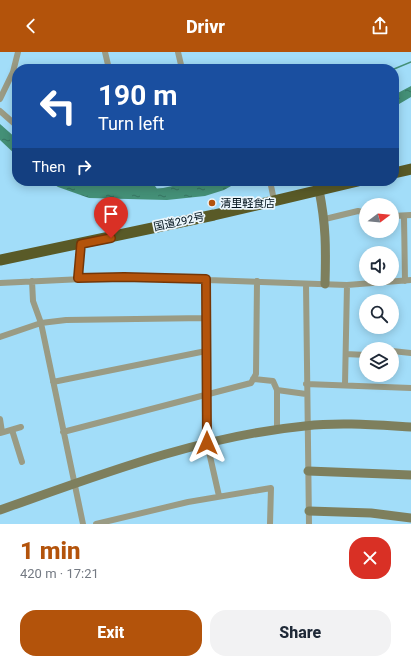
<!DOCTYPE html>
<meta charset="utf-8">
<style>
body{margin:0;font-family:Roboto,"Noto Sans JP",sans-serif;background:#f2f2f3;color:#1f2937;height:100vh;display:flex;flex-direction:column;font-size:15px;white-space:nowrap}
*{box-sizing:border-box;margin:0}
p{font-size:13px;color:#747a83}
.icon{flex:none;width:22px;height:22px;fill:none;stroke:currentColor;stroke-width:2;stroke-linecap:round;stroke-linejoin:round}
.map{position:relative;height:472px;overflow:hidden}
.details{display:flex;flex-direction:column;background:#fff;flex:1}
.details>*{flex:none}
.banner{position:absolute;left:12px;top:12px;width:387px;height:122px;border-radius:16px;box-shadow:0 2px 10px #0003;background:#1a4fa0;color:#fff;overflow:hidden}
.needle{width:26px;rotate:74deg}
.tools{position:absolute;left:359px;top:146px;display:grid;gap:8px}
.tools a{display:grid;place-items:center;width:40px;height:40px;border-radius:50%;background:#fff;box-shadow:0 2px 10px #0003;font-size:20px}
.pin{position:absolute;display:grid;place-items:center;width:34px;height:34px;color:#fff;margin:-41px -17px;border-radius:50% 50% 50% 0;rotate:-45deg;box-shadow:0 0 4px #0007}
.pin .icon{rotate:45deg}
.me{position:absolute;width:44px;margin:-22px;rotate:0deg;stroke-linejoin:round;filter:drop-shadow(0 0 3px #0008)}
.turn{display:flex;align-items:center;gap:14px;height:84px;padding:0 20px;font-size:18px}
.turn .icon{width:52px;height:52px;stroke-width:2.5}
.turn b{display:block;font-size:28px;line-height:34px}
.then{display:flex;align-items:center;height:38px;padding:0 20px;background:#0003;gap:8px;font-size:15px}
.round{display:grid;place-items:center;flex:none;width:42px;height:42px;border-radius:16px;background:#f2f2f3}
.headline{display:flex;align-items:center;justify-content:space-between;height:68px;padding:0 20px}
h1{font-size:24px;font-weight:800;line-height:30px;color:#b3530b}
.action{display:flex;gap:8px;margin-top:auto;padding:8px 20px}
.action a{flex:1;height:46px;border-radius:16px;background:#b3530b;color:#fff;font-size:16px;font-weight:800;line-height:46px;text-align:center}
.action a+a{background:#f2f2f3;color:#1f2937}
header{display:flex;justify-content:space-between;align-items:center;height:52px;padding:0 20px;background:#b3530b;color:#fff;font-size:18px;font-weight:800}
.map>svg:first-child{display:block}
.water{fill:url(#water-ripples)}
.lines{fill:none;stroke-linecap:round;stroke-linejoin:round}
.stream{stroke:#449077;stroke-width:1.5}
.river{stroke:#449077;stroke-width:10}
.street{stroke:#9a9b84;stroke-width:6}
.secondary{stroke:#7e7f5d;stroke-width:9}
.highway{stroke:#595a27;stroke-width:11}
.route-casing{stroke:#743607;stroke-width:10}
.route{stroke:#b3530b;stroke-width:7}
.poi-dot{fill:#b3530b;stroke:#ebf6fc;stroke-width:1.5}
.labels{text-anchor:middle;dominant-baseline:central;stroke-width:3.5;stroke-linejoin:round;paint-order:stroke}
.poi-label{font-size:11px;fill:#00121b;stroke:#ebf6fc;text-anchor:start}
.street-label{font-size:11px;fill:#00121b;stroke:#ebf6fc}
</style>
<header><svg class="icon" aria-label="back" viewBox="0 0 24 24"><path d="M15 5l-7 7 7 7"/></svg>Drivr<svg class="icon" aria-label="share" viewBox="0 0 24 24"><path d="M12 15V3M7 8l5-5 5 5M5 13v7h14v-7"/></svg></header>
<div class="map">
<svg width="411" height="472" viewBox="0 0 411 472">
<defs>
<pattern id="water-ripples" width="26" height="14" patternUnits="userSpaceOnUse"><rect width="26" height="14" fill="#449077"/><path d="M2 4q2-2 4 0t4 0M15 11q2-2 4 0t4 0" fill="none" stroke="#367461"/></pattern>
</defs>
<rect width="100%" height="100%" fill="#a2ddf9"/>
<!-- water -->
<path class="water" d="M411,34V45L394,55V43Z
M0,72L17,87V104L0,88Z
M49,129H81L121,139L163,136L196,129H240L224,138L205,144L167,148L89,146L58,135Z"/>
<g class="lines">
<!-- stream -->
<path class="stream" d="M394,17L411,10"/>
<!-- river -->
<path class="river" d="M75,129L88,135L152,138"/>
<!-- street -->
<path class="street" d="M105,0L109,17
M178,0L182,17
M0,47L13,20L18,0
M0,59L17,74
M270,129L274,148
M392,164L411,163
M404,164L405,229
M325,167L358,159L366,161
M79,226L81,192
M206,227L207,391L219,444
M32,229L33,249L41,271L83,472
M0,231L124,225L347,233L411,228
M306,232L309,472
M0,285L41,271L66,268L206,266
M392,299L411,301
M346,302L366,303
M253,327L273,329L277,338L306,342
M53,330L206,299
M306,332L411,336
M345,332L347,233
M277,338V377
M0,367L2,380
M12,378L22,410
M63,380L251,331L256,322L257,229
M0,381L21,375
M96,472L188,450L271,436L270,472"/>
<!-- secondary -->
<path class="secondary" d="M319,138C326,173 326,196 325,232
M308,419L411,423
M0,458C99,423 200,384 305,374C340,370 376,373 411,375
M309,459L371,461L411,466"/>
<!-- highway -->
<path class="highway" d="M394,121L411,117
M0,208L214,163L358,129"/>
</g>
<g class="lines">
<defs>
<path id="route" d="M111,186L81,192L78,226L124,225L206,227L207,391"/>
</defs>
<!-- route casing -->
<use href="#route" class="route-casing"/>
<!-- route -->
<use href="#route" class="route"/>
</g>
<!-- markers -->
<circle class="poi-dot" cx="212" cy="151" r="4"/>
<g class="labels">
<!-- poi labels -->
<g class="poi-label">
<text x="220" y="151">清里軽食店</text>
</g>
<!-- street labels -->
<g class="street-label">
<text transform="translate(179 170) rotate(-12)">国道292号</text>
</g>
</g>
</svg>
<div class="tools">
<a><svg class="needle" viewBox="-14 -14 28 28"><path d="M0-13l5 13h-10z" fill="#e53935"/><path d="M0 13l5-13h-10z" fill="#747a83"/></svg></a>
<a><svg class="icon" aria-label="sound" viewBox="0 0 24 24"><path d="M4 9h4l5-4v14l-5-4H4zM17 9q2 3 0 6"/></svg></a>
<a><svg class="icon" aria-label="search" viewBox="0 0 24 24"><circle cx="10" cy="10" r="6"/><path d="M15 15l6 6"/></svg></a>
<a><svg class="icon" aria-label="layers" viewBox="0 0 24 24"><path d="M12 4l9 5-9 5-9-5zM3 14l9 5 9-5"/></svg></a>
</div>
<div class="pin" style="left:111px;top:186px;background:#d93025"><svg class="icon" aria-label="arrive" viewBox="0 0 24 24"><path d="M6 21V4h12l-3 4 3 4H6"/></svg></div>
<svg class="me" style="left:207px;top:391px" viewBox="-20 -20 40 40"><path d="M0-17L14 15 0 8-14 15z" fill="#b3530b" stroke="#fff" stroke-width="4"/></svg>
<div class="banner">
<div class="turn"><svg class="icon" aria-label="left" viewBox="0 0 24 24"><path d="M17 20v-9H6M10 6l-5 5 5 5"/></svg><div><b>190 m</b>Turn left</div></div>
<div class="then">Then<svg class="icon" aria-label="right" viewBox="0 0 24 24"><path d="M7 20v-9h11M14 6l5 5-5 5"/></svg></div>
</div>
</div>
<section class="details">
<div class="headline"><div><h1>1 min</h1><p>420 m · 17:21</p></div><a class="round" style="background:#d93025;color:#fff"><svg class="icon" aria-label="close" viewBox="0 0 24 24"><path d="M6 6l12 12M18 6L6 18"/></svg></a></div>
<div class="action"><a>Exit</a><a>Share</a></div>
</section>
